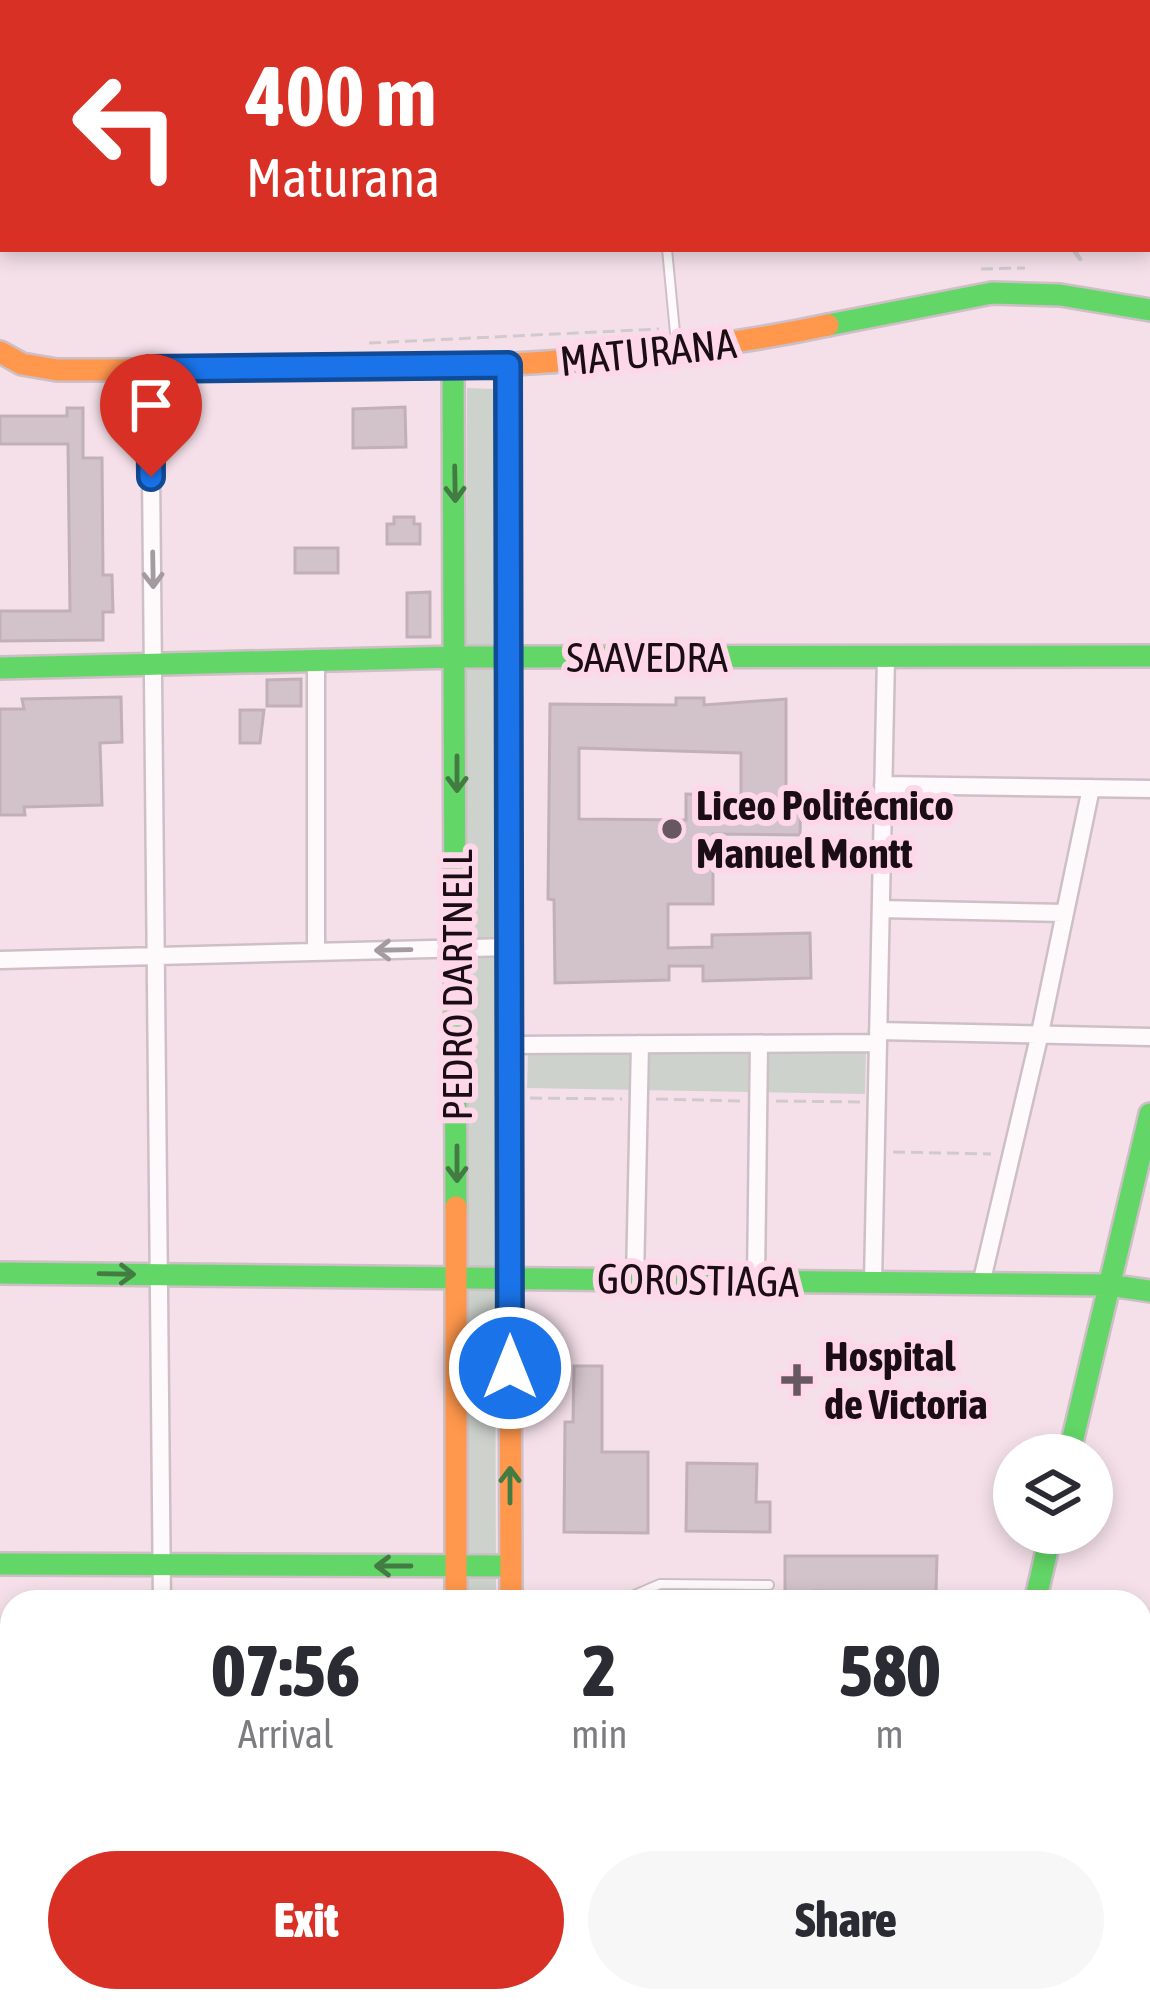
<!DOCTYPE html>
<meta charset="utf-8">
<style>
body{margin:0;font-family:"Asap Condensed",sans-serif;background:#f7f7f7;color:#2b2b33;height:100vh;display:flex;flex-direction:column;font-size:45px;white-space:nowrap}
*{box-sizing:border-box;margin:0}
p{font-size:39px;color:#7c7c81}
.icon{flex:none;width:66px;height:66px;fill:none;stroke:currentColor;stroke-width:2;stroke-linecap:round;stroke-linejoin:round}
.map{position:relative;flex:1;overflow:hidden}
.details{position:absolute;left:0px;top:1590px;width:1152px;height:423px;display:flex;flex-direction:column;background:#fff;border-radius:36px 36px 0 0;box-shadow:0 6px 18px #0003}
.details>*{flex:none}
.top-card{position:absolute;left:0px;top:0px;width:1152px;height:252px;box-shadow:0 6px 18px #0003;background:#d93025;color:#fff;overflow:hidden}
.buttons{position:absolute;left:993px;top:1434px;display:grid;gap:24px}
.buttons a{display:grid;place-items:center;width:120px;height:120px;border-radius:50%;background:#fff;box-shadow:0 6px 18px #0003;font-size:60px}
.pin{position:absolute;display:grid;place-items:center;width:102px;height:102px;color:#fff;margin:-123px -51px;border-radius:50% 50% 50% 0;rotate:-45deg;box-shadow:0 0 12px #0007}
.pin .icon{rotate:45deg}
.me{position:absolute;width:132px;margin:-66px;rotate:0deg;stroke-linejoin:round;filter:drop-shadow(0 0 9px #0008)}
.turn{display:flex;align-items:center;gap:42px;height:252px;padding:0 48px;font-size:54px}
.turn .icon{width:156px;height:156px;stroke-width:2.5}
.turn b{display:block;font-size:84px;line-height:102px}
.eta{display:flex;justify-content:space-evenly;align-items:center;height:204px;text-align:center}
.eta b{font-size:72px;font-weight:800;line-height:84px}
.cta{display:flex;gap:24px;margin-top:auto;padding:24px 48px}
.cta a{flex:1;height:138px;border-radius:72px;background:#d93025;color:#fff;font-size:48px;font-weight:800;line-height:138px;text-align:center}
.cta a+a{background:#f7f7f7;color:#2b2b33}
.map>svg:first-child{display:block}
.green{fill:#cdd3cc}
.building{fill:#d2c2c9;stroke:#c1b0b8;stroke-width:3;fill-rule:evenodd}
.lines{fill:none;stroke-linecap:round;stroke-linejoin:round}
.lane-casing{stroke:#cebfc6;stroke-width:12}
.street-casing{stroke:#cebfc6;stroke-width:21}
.fast-casing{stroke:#cebfc6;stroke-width:26}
.slow-casing{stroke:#cebfc6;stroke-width:26}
.path{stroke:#d0cacd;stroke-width:3;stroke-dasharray:12 6;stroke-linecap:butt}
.lane{stroke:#fefafc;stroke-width:8}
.street{stroke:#fefafc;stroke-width:16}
.fast{stroke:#63d668;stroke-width:21}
.slow{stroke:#ff974d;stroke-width:21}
.rail{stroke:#d2cccf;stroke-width:4.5}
.oneway{stroke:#427c42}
.oneway2{stroke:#a39b9f}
.route-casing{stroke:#114b97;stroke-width:30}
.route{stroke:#1a73e8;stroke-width:21}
.poi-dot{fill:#67575e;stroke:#fed7e8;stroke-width:4.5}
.labels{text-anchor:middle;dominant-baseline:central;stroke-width:12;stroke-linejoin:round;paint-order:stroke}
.street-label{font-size:42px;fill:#1a0d13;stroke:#fed7e8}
.poi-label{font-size:42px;font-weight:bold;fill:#1a0d13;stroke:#fed7e8;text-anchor:start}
</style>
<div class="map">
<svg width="1150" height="2012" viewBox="0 0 1150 2012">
<rect width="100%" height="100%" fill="#f5e0e9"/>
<!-- green -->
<path class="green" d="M467,388L493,389L496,1602H464Z
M866,1051L865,1094L527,1088L528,1053Z"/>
<!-- building -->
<path class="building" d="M405,407L406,447L353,448V409Z
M67,408H83V458H102L103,575H112L113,612H103V640L0,641V611H70L68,444H0V416H67Z
M394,517H414V524H420V544H387V524H394Z
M295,548H338V573H295Z
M430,592V637H407V593Z
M301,679V706H267V680Z
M121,697L122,742L100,743L102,805L24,807L25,815H0V709H24L22,699Z
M676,698H704V705L786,699V795H801L800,835L713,834V904H668V948L712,947V935L810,933L811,978L703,981V966H669V980L555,983L554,900L548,899L550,704L676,705ZM579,748L741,753V795L686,794V820L579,819Z
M240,710H264L260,743H240Z
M574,1366H602V1452H648V1533L564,1532L565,1422H573Z
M687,1463L757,1464L756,1502H770V1532L686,1531Z
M785,1556H937L936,1592L813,1591V1602H785Z"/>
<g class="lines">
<defs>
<path id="lane" d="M874,0L881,3
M1023,3L1032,0
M667,249L676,343
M618,1602L660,1584L769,1585"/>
<path id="street" d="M150,369L162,1602
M316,660V952
M883,785L1150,789
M881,909L1065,913
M0,960L510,947
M878,1031L1150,1037
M510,1045L878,1043
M635,1279L640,1044
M756,1280L759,1044
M873,1282L886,657
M981,1284L1040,1033L1091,788
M162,2012L163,2001"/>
<path id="fast" d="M828,325L992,293L1060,295L1150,310
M508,365L510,1286
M453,367L456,1207
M0,668L457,657L1150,656
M0,1273L1109,1285L1150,1291
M1069,1455L1150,1114
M0,1564L510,1566
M1035,1602L1051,1533
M1140,1994H1150
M456,2001V2012
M527,2001L553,2005L684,2001"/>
<path id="slow" d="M0,352L22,364L57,370C315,368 574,379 828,325
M510,1286L511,1602
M456,1602V1207
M0,1851H12
M1039,2001L1150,2010
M492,2012L500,2001"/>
</defs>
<!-- lane casing -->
<use href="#lane" class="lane-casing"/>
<!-- street casing -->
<use href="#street" class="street-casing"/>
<!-- fast casing -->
<use href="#fast" class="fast-casing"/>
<!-- slow casing -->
<use href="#slow" class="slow-casing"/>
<!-- path -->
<path class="path" d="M981,269L1025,268
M369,343L659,329
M530,1098L622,1099
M656,1099L742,1101
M776,1101L862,1102
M893,1152L991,1154"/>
<!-- lane -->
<use href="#lane" class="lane"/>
<!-- street -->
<use href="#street" class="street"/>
<!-- fast -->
<use href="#fast" class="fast"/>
<!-- slow -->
<use href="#slow" class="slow"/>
<!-- rail -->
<path class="rail" d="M275,3L284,0
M332,3L341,0
M0,131L3,129
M1149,149L1150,148
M0,165L3,163
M0,191L3,189
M1073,249L1080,259"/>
</g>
<!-- one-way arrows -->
<defs><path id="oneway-shaft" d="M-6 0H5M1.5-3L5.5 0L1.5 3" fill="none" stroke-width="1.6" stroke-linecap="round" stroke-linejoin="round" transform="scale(3)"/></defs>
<g class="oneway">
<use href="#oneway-shaft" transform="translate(455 484) rotate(89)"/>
<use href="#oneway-shaft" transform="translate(457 774) rotate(90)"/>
<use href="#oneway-shaft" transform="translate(457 1164) rotate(90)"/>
<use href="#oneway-shaft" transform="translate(117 1274) rotate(1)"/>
<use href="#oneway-shaft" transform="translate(510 1485) rotate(-90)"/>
<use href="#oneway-shaft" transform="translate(393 1566) rotate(-180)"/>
</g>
<g class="oneway2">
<use href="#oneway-shaft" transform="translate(153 570) rotate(89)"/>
<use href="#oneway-shaft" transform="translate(393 950) rotate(179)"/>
</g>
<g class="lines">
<defs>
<path id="route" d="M151,477L150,369L508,365L510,1368"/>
</defs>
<!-- route casing -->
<use href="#route" class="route-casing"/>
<!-- route -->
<use href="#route" class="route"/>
</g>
<!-- markers -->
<g class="poi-dot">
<circle cx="672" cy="829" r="12"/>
<path d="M791 1362h12v12h12v12h-12v12h-12v-12h-12v-12h12z"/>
</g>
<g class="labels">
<!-- street labels -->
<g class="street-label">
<text transform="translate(648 352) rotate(-6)">MATURANA</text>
<text x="647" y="657">SAAVEDRA</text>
<text transform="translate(457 985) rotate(-90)">PEDRO DARTNELL</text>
<text transform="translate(698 1280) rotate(1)">GOROSTIAGA</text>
</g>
<!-- poi labels -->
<g class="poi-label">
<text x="696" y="805">Liceo Politécnico<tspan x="696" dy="48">Manuel Montt</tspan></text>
<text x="824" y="1356">Hospital<tspan x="824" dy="48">de Victoria</tspan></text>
</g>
</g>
</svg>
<div class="buttons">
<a><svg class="icon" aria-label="layers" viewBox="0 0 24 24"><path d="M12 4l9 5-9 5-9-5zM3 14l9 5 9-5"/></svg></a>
</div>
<div class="pin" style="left:151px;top:477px;background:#d93025"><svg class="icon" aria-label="arrive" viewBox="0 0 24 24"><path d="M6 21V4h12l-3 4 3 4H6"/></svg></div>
<svg class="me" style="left:510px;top:1368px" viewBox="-20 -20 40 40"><circle r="17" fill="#1a73e8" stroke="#fff" stroke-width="3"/><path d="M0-11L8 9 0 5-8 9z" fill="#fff"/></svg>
<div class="top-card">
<div class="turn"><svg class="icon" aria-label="left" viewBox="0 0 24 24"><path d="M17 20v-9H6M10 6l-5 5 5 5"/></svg><div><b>400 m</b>Maturana</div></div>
</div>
<section class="details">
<div class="eta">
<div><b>07:56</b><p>Arrival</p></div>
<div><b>2</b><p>min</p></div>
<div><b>580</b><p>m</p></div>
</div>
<div class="cta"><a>Exit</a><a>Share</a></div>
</section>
</div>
